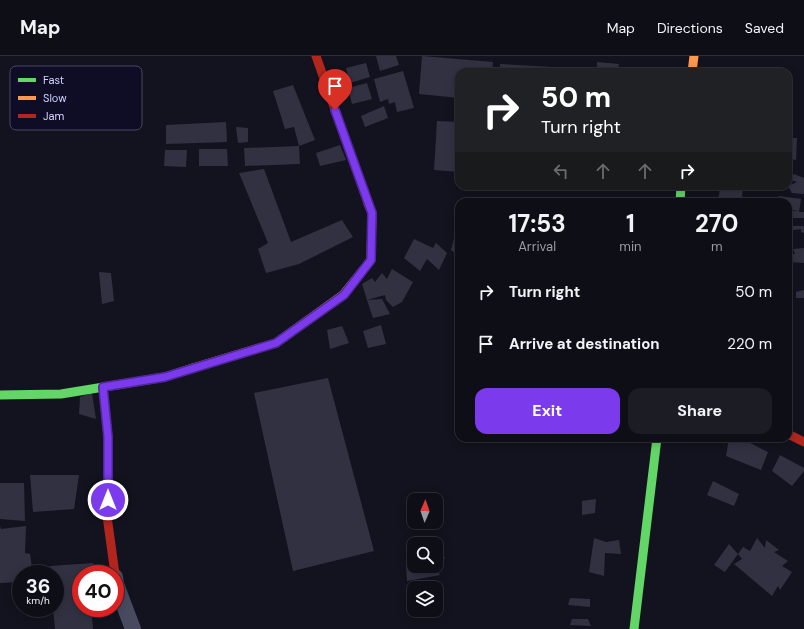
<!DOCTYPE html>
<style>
body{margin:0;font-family:"DM Sans",sans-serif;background:#1c1c24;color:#f1f3f6;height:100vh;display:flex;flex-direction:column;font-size:15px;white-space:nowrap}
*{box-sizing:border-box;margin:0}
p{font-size:13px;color:#9b9ca1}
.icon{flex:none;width:22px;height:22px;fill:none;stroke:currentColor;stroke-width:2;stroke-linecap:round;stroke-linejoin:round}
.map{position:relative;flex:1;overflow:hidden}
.side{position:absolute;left:455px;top:142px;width:337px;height:244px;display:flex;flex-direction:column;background:#0e0e17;border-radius:12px;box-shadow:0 2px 10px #0003,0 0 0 1px #2e2e36}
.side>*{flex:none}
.banner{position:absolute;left:455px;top:12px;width:337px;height:122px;border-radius:12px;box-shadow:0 2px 10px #0003,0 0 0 1px #2e2e36;background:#202124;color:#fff;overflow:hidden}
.needle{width:26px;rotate:2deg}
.controls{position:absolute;left:407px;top:437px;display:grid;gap:8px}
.controls a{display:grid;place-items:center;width:36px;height:36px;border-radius:8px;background:#0e0e17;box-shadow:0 2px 10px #0003,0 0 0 1px #2e2e36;font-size:20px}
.speed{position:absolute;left:12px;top:509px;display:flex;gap:8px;font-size:20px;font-weight:700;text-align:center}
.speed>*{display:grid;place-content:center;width:52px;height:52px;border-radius:50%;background:#0e0e17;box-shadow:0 2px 10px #0003,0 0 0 1px #2e2e36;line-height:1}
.speed small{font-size:10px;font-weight:400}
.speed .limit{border:6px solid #d22;background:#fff;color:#111}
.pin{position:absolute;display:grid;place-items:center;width:34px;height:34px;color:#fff;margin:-41px -17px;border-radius:50% 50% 50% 0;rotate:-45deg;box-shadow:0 0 4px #0007}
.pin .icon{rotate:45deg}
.me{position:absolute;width:44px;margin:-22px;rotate:0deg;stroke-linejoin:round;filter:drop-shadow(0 0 3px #0008)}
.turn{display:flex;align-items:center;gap:14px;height:84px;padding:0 20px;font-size:18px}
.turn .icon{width:52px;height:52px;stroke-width:2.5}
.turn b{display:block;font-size:28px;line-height:34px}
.lanes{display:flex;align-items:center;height:38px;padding:0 20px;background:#0003;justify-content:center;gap:20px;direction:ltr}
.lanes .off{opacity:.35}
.eta{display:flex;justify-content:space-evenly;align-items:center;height:68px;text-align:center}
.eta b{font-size:24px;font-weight:700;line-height:28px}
.primary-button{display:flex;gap:8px;margin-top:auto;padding:8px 20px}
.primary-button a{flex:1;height:46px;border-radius:12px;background:#7c3aed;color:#fff;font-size:16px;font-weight:700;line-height:46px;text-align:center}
.primary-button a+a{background:#1c1c24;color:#f1f3f6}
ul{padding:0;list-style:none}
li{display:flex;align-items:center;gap:12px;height:52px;padding:0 20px}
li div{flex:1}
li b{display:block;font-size:15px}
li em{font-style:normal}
header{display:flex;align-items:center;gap:24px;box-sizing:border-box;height:56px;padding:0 20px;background:#0e0e17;border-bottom:1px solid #2e2e36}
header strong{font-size:19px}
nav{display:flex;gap:22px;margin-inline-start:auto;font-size:14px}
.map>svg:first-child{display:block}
.building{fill:#313142}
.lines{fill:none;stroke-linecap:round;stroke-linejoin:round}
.street{stroke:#484a60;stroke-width:16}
.fast{stroke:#63d668;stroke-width:9}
.slow{stroke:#ff974d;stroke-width:9}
.jam{stroke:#b3261e;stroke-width:9}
.route-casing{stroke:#51269a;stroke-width:10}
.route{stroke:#7c3aed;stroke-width:7}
.key{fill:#0e0d25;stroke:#484866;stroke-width:1}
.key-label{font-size:11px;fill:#d1d3ff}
</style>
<header>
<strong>Map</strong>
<nav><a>Map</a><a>Directions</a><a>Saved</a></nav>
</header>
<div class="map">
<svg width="804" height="573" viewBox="0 0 804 573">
<rect width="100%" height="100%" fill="#13131f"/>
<!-- building -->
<path class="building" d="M376,0H396L399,9L380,15Z
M422,0L493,6L492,16H459V42L419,38Z
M597,6L619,8L618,16H597Z
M366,7L370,21L350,27L346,12Z
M500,8L569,12V16H500Z
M403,15L414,52L397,56L395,46L389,48L388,43L380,46L374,23Z
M367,27L372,43L352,48L348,32Z
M293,29L315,84L299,90L294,71L285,73L273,35Z
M384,50L388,62L365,71L361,60Z
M437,65L459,66V116L434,114Z
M226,66L227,86L166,88V69Z
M236,71L248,72V86L238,87Z
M790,82H797L796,104L788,102Z
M340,89L346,104L320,110L316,97Z
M299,90L300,108L245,110L244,92Z
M199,93H227L228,110H199Z
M165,94H187L186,111L164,110Z
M264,113L291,186L342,164L353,181L299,208L266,217L258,193L268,187L239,117Z
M794,118L804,122V138L792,137L788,130L797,126L788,123V121Z
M720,130L743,132L742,140L746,146H714L719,140Z
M779,140L801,143L799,156H804V162H788V155H798L788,153V146H778Z
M788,170H804V177L801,176V173L788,175Z
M456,175L459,177V200L451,194Z
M414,183L433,192L436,187L447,197L439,214L427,203L420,215L404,202Z
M804,192V207L790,206L791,198H795L793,193Z
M392,213L413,226L402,246L393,251L386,244L385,239L367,244L362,228L372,222L375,226L382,217L387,223Z
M99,216L111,217L114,245L102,248Z
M804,234V242H796V236Z
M382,243L390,258L373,262L367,244Z
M381,269L386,288L368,292L363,275Z
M342,270L349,287L330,293L327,274Z
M328,322L374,495L293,515L254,337Z
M92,337L96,363L79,358L80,341Z
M729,382H740L768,396L761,414L726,400Z
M780,399L804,412V415L792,430L772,415Z
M30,419H79L74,453L33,456Z
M713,425L739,438L734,450L707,439Z
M0,427H24L25,465L0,463Z
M596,443L595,457L582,459V445Z
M0,470L1,473L26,470L25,497L30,498L33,518H21V526L0,527Z
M594,482L606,486L619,484L621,498L605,497L604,520L589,516Z
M757,482L765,492L766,484L779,494L774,496L788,505L782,510L792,516L780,534L778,530L772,540L734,508L742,503L738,498L725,516L714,509L729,488L738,498L743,491L750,495Z
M436,501H445L443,507L435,512L440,519L407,525L406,508H414V510H436Z
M93,507L95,518H81V537L72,535L74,543H81V552H91L93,573H55L53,552H55V518H51L50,510Z
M570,542L590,543V551L568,549Z
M572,563H588L591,570L570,569Z"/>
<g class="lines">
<!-- street -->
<path class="street" d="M115,521L116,528L133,573"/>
<!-- fast -->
<path class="fast" d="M680,146L681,130
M0,339L61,338L165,321L193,312
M634,573L657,382"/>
<!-- slow -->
<path class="slow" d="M692,16L694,0
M193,312L276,287L343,239L371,204L372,157L368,147"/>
<!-- jam -->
<path class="jam" d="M316,0L368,147
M103,331L108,381L107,460L115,518
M788,378L804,386"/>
</g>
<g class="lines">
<defs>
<path id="route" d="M108,444V381L103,331L165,321L276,287L344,239L371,204L372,157L335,54"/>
</defs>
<!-- route casing -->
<use href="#route" class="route-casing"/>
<!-- route -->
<use href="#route" class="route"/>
</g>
<!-- legend -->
<rect x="10" y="10" width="132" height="64" rx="6" class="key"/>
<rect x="18" y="22" width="18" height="4" fill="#63d668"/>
<rect x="18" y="40" width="18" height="4" fill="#ff974d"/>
<rect x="18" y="58" width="18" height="4" fill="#b3261e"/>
<g class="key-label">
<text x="43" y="28">Fast</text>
<text x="43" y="46">Slow</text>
<text x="43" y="64">Jam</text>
</g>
</svg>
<div class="controls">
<a><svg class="needle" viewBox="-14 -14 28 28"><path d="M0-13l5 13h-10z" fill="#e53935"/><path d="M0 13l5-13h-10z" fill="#9b9ca1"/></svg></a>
<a><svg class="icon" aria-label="search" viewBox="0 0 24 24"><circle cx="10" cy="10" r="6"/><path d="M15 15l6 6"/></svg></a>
<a><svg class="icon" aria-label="layers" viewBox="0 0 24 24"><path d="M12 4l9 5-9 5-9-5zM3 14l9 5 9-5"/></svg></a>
</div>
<div class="speed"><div>36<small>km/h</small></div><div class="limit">40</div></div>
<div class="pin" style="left:335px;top:54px;background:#d93025"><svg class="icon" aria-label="arrive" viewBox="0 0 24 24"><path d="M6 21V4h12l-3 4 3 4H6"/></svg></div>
<svg class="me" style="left:108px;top:444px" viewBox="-20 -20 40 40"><circle r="17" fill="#7c3aed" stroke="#fff" stroke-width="3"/><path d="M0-11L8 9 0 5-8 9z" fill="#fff"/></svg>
<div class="banner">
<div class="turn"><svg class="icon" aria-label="right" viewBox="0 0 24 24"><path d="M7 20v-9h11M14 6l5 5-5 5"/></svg><div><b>50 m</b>Turn right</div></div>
<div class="lanes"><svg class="icon off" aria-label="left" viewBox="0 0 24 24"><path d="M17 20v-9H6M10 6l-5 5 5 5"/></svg><svg class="icon off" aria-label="ahead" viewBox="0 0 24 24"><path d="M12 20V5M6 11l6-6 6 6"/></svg><svg class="icon off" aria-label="ahead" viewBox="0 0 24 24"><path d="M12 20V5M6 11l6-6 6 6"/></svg><svg class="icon" aria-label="right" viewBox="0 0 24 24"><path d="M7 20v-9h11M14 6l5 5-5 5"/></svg></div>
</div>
<section class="side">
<div class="eta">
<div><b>17:53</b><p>Arrival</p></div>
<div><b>1</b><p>min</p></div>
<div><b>270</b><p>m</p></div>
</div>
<ul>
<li><svg class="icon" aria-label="right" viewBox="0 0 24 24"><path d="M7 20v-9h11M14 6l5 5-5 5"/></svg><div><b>Turn right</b></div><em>50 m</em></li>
<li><svg class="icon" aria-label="arrive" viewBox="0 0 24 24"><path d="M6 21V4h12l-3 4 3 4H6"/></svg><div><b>Arrive at destination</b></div><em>220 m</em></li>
</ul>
<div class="primary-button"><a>Exit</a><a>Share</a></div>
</section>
</div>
